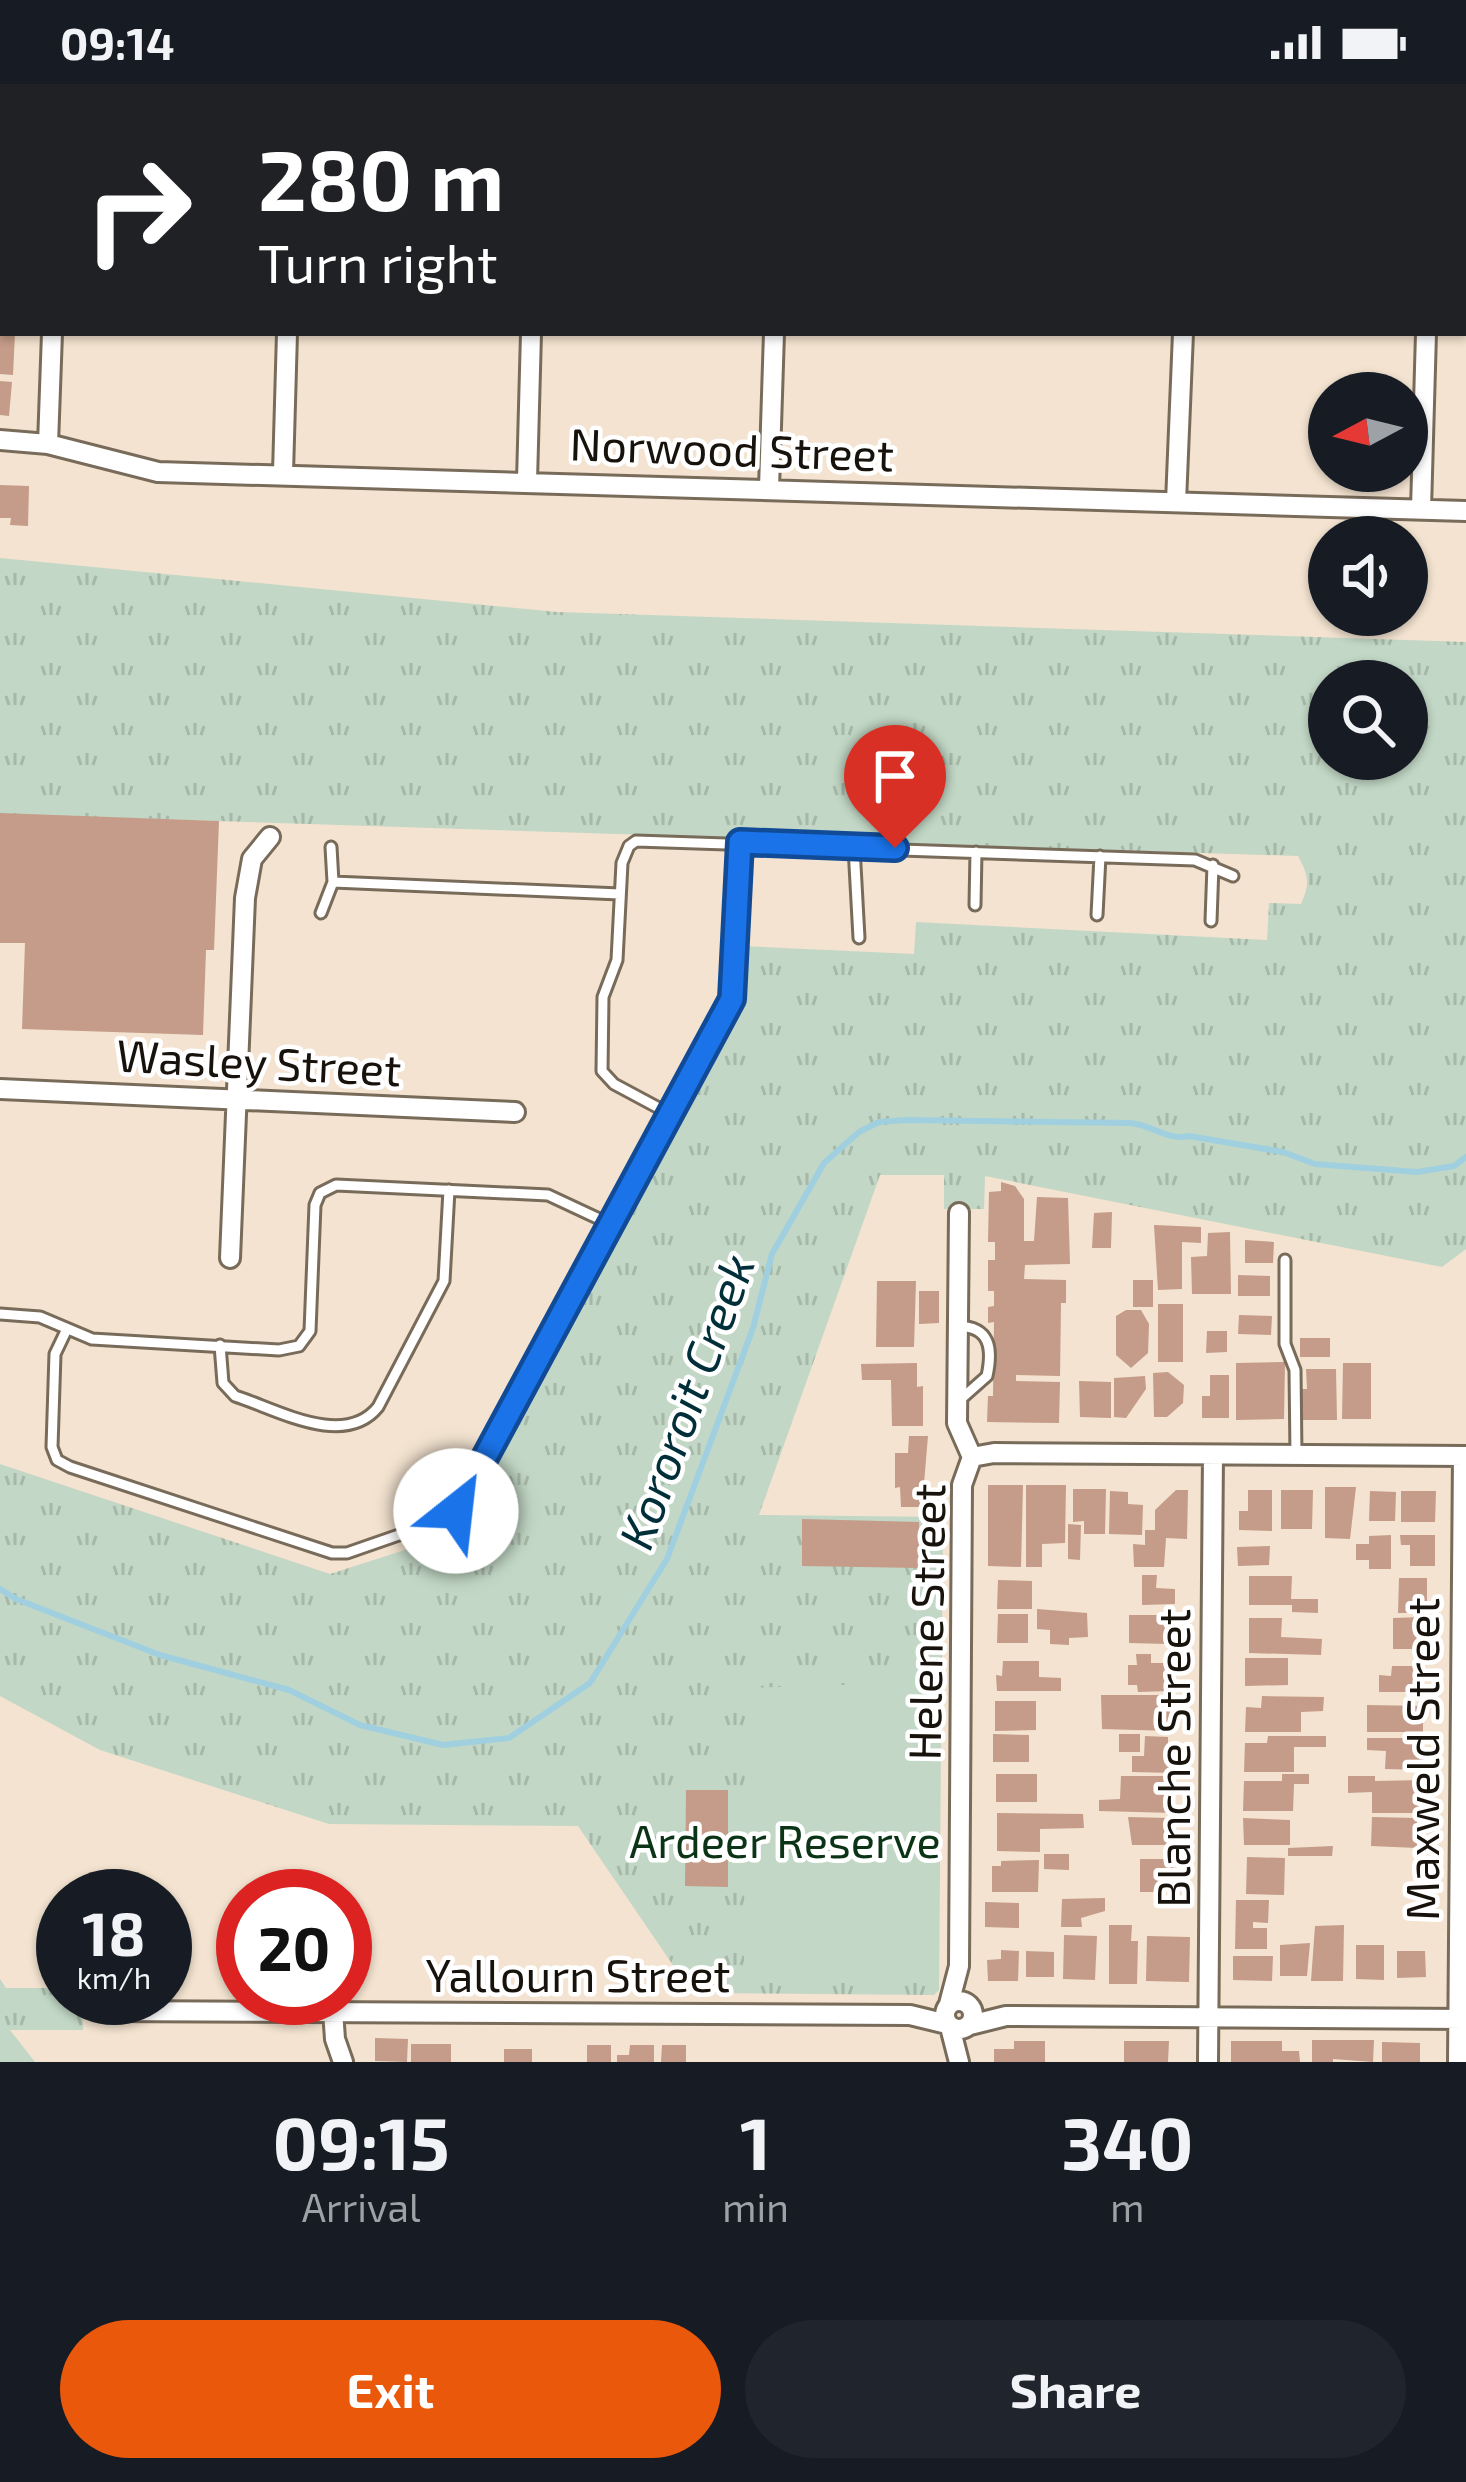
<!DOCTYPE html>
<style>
body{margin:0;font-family:"Exo 2",sans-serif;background:#20242c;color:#f1f3f6;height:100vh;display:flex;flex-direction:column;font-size:45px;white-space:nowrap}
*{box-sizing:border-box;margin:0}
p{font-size:39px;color:#9ea1a6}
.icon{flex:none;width:66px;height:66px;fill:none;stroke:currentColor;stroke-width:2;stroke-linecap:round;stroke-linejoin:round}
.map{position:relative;height:1978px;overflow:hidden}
.sheet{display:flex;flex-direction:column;background:#171b24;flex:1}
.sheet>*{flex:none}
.top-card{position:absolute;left:0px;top:0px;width:1467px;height:252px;box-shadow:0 3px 9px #0004;background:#202124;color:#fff;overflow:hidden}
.needle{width:78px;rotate:263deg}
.tools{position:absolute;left:1308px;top:288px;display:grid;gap:24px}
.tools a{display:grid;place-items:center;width:120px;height:120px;border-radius:50%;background:#171b24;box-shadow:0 3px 9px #0004;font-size:60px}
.speed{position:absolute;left:36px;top:1785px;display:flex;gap:24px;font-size:60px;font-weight:700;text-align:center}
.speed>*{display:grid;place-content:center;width:156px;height:156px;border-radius:50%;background:#171b24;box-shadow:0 3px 9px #0004;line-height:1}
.speed small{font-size:30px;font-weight:400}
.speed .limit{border:18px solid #d22;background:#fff;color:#111}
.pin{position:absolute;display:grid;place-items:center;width:102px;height:102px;color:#fff;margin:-123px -51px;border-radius:50% 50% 50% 0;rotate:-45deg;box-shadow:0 0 12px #0007}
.pin .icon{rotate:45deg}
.me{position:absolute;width:132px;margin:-66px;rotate:29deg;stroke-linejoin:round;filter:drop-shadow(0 0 9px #0008)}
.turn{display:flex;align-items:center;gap:42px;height:252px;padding:0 60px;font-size:54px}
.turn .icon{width:156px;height:156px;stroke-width:2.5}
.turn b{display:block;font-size:84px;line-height:102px}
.eta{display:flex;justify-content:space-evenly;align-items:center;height:204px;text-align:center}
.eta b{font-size:72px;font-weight:700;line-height:84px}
.button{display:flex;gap:24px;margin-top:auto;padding:24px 60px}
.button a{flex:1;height:138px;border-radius:72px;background:#ea580c;color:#fff;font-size:48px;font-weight:700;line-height:138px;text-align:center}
.button a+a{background:#20242c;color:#f1f3f6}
.status{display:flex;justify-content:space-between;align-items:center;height:84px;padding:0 60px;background:#171b24;direction:ltr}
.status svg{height:33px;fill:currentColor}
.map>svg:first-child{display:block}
.grass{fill:url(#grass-tufts);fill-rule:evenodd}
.pitch{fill:#c2d7c5}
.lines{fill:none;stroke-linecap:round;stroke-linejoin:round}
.stream{stroke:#a0d0df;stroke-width:6}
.building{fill:#c49c89}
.lane-casing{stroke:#796b5a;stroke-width:15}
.street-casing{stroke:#796b5a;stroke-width:24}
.lane{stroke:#fff;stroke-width:9}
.street{stroke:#fff;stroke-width:18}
.route-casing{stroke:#114b97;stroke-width:30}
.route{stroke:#1a73e8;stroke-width:21}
.labels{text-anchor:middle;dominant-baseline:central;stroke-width:9;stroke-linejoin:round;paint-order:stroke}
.street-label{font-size:45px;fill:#18120c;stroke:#fff}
.park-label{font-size:45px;fill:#0b3316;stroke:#fff}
.water-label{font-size:48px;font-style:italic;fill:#002f3a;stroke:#fff}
</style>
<div class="status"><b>09:14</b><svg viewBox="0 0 49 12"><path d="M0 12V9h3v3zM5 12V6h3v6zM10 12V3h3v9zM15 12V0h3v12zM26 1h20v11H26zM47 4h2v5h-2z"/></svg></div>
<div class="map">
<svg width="1466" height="1978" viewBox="0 0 1466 1978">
<defs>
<pattern id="grass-tufts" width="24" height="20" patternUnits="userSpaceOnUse" patternTransform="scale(3)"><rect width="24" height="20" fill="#c2d7c5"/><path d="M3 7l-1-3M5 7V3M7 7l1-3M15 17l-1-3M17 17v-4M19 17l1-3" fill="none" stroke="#a6b8a8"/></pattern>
</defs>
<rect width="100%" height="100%" fill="#f3e3d0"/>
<!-- grass -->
<path class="grass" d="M0,474L557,528L1466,558V1165L1442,1183L985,1092L984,1125H944V1091H880L759,1431L943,1433L939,1906L934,1911L692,1909L578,1742L329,1740L100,1666L0,1612V1380L330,1490L461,1448L741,925L742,862L914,870L916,838L1267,856L1269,819L1301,820C1310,800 1309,792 1298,772L0,730ZM1329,597H1407V675H1329Z
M0,1895L6,1904H63V1914H82L83,1946H10L35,1978H0Z"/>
<!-- pitch -->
<path class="pitch" d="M931,1598L929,1893L744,1890L745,1604Z"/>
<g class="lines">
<!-- stream -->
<path class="stream" d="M0,1505L16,1515L160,1571L289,1606L360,1641L443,1661L509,1654L590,1599L667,1475L753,1244L772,1170L824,1079L859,1048L879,1038L907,1036L1130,1039C1153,1041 1167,1057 1189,1052L1283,1068L1315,1080L1417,1088L1454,1082L1466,1073"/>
</g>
<!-- building -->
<path class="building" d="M0,249H15L13,291L0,290Z
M0,297L12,298L9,332L0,331Z
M0,401L29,402L28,442L10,441L11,434H0Z
M0,729L219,737L214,866H206L203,951L22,945L25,859H0Z
M1001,1098L1015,1102L1024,1115V1157H1034L1037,1113L1068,1114L1070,1180L1025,1181L1024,1195L1066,1196V1219H1061L1060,1292L1016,1291V1297L1060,1298L1059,1339L987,1338L988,1312H993L994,1238L988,1239V1223L994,1222V1207H988V1176H995V1158H988L989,1108L1001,1107Z
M1112,1128L1111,1164H1092L1094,1129Z
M1154,1141L1201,1143V1159L1182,1158V1205L1158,1206Z
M1230,1148L1231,1210H1192L1191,1173L1207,1172L1208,1149Z
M1245,1156L1274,1158L1273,1179H1245Z
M1238,1191L1270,1192V1212H1238Z
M1133,1196H1153V1223H1133Z
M877,1197H916L914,1263H876Z
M919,1207H939V1239L919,1240Z
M1158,1220H1183V1278H1158Z
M1126,1226H1141L1149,1240L1148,1269L1131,1284L1116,1271V1232Z
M1239,1231L1272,1232L1271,1251L1238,1250Z
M1207,1247H1227V1268L1206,1269Z
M1300,1254H1330V1273H1300Z
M1285,1278L1284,1335L1236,1336V1279Z
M917,1279V1303L923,1302V1342H892L891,1296H862L861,1280Z
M1343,1279H1371V1335H1342Z
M1306,1285H1336L1337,1336H1302L1301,1305H1307Z
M1168,1288L1184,1301L1183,1319L1167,1333H1154L1153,1289Z
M1210,1291H1229V1334H1202V1312H1210Z
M1145,1292L1146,1305L1126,1334L1114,1333V1294Z
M1079,1297L1111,1298V1334L1080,1333Z
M909,1352H928L922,1423H901L900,1403L895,1404V1369H908Z
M988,1401H1023L1021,1483L988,1482Z
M1026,1401H1066L1065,1459L1042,1460V1483H1026Z
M1325,1403H1356L1350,1455L1325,1454Z
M1073,1405H1106L1105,1450H1084V1437L1073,1438Z
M1176,1406H1188L1187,1455L1166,1454L1164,1483H1134L1133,1460L1145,1461V1446H1155V1426Z
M1248,1406H1272V1447L1239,1446V1427H1248Z
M1281,1406H1313L1312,1445H1281Z
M1110,1407L1128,1408V1420L1143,1421L1142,1451L1109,1450Z
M1370,1407L1396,1408L1395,1437H1369Z
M1401,1407H1436L1435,1438H1401Z
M802,1435L919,1438V1484L802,1482Z
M1068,1440L1081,1441L1080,1476L1068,1475Z
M1391,1451V1485H1369V1476H1356V1460H1369V1452Z
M1400,1451H1435V1482H1410V1461H1401Z
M1270,1462L1269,1481L1238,1482L1237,1463Z
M1142,1491H1157L1156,1504L1175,1505V1520L1142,1521Z
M1249,1492H1292L1291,1515H1318V1529L1292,1528V1521H1249Z
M1399,1494H1427V1529H1398Z
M998,1496L1032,1497V1525H997Z
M1037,1525L1087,1529L1088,1553L1069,1554V1561L1050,1560V1546L1037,1545Z
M998,1530H1028V1559H997Z
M1129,1531H1176L1175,1548H1168V1560L1129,1559Z
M1423,1533V1565H1393V1534Z
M1249,1534H1282L1281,1553L1322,1555L1321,1571L1249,1569Z
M1136,1570H1151V1579H1170V1607L1138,1608L1137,1601H1128V1581H1137Z
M1245,1574H1288V1601L1245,1602Z
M1003,1577H1039V1593L1061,1594V1607H997L996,1591L1002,1592Z
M1392,1582H1418L1424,1608H1379V1591L1391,1592Z
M1101,1611H1175L1173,1647L1102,1645Z
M1262,1612L1324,1613L1323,1627L1301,1628V1648H1245L1246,1623L1261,1624Z
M995,1617H1036V1646L995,1647Z
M1367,1621L1423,1622V1648H1367Z
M993,1650L1029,1651V1678H993Z
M1119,1650H1140V1668H1119Z
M1145,1652L1168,1653V1668L1176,1669L1175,1689L1132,1688V1672H1144Z
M1268,1652H1326V1663H1294V1688H1244L1245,1659H1267Z
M1367,1654H1423L1424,1686L1385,1685L1386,1667L1367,1666Z
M996,1690H1037V1718H996Z
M1282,1690H1309V1700H1294L1293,1727H1243L1244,1697H1282Z
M1121,1692H1175L1174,1729L1099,1727V1716L1120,1715Z
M1348,1692H1375V1697L1426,1696L1425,1729H1372V1708L1348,1709Z
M686,1706H728V1803L685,1802Z
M997,1729L1083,1730L1084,1744L1040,1745V1768L997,1767Z
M1128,1733L1169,1734L1173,1761H1132Z
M1372,1733L1417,1734V1764L1371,1762Z
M1243,1734L1290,1736V1761H1244Z
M1333,1762L1332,1772H1288V1764Z
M1044,1770H1069V1786L1044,1785Z
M1247,1773L1285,1774L1284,1811L1246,1810Z
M1140,1775H1173V1808H1140Z
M1039,1776L1038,1808H992V1782H1001V1777Z
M1105,1814V1827L1081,1834L1082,1843H1061L1062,1815Z
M1236,1816H1269L1268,1839L1253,1838V1844H1267V1865H1235Z
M985,1818L1019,1819V1844L985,1843Z
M1109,1841H1132L1131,1857H1138L1137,1900H1109Z
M1344,1841L1343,1897H1311L1315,1842Z
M1064,1851L1097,1852L1095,1896L1063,1895Z
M1147,1852L1190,1853L1189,1898L1146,1897Z
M1310,1859L1307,1892H1280V1861Z
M1356,1861H1384V1896L1356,1895Z
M1001,1866L1019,1867L1018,1897H988L987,1876L1001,1875Z
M1026,1867L1054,1868V1893H1026Z
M1397,1867H1425L1426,1893L1397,1894Z
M1233,1872H1273L1272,1897L1233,1896Z
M375,1954L408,1955L407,1978L375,1977Z
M1312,1956H1374L1373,1978L1333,1975V1978H1312Z
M1014,1957H1045V1978H994V1965H1014Z
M1124,1957H1169L1168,1978H1124Z
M1231,1957H1282V1967H1299L1300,1978H1231Z
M1382,1958L1420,1959V1978H1382Z
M411,1960H451V1978H411Z
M587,1961H611V1978H587Z
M630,1961H654V1978H617V1971H629Z
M662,1961H686V1978H661Z
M504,1965H532V1978H504Z"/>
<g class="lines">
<defs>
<path id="lane" d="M854,763L859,854
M333,798L620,810
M975,821L976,768
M321,829L333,798L331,763
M1097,831L1100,772
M1211,837L1213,781
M670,1030L614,1000L602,987L603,913L617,876L622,779L629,762L636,757L1195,776L1233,792
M1285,1176V1260L1295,1286L1296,1371
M0,1230L40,1233L92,1255L279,1266L299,1262L310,1247L315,1121L320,1109L336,1101L548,1111L610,1140
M958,1242C990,1243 993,1264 987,1292L961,1315
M66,1247L55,1270L52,1363L57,1376L70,1383L332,1469H347L442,1436L462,1418L732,915L740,758
M220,1261L223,1299L235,1312C276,1325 344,1365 378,1323L444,1197L449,1106"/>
<path id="street" d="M1188,0L1190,3
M61,3V0
M294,3V0
M538,3V0
M782,3V0
M1464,48H1466
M0,129H3
M0,356L48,360L158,388L1466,427
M48,360L52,249
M283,389L287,249
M527,397L531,249
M769,404L774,249
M1176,418L1183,249
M1421,425L1426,249
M0,1005L515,1028
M230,1174L245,814L252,775L270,753
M972,1373L994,1369L1466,1372
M945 1931a14 14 0 1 1 28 0a14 14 0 1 1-28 0Z
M949,1920L959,1882L962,1401L972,1373L957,1339L959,1129
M102,1927L910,1931L947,1940
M333,1927L335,1955L343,1978
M970,1941L1006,1932L1466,1935
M950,1943L959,1978
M1208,1978L1213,1371
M1458,1978L1463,1372"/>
</defs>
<!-- lane casing -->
<use href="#lane" class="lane-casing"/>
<!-- street casing -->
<use href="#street" class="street-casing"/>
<!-- lane -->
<use href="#lane" class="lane"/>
<!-- street -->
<use href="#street" class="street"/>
</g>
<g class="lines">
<defs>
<path id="route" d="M456,1427L732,915L740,758L895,764"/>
</defs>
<!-- route casing -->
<use href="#route" class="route-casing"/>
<!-- route -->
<use href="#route" class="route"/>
</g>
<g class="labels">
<!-- street labels -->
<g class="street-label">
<text transform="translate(732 364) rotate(2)">Norwood Street</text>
<text transform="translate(259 977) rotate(3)">Wasley Street</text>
<text transform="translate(925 1538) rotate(-89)">Helene Street</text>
<text transform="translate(1172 1674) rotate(-90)">Blanche Street</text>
<text transform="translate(1421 1675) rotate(-90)">Maxweld Street</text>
<text x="578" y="1890">Yallourn Street</text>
</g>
<!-- park labels -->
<g class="park-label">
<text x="785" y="1756">Ardeer Reserve</text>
</g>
<!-- water labels -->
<g class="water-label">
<text transform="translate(685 1317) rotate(-70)">Kororoit Creek</text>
</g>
</g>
</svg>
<div class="tools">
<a><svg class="needle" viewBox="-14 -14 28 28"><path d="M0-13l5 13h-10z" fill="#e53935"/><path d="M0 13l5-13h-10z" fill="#9ea1a6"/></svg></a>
<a><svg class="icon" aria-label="sound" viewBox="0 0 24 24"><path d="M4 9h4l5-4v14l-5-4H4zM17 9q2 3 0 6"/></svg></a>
<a><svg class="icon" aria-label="search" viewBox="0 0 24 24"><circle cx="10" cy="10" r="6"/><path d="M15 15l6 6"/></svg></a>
</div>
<div class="speed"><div>18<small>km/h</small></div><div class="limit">20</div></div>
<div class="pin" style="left:895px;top:764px;background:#d93025"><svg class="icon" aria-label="arrive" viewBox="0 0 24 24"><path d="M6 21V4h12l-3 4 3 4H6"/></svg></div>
<svg class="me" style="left:456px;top:1427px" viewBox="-20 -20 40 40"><circle r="19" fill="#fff"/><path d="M0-13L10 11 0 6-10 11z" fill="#1a73e8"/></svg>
<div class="top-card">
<div class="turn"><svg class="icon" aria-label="right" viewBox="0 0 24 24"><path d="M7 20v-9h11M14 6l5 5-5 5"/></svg><div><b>280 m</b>Turn right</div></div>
</div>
</div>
<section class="sheet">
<div class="eta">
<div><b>09:15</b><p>Arrival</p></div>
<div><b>1</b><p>min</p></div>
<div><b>340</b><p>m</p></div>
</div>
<div class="button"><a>Exit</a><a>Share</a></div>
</section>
